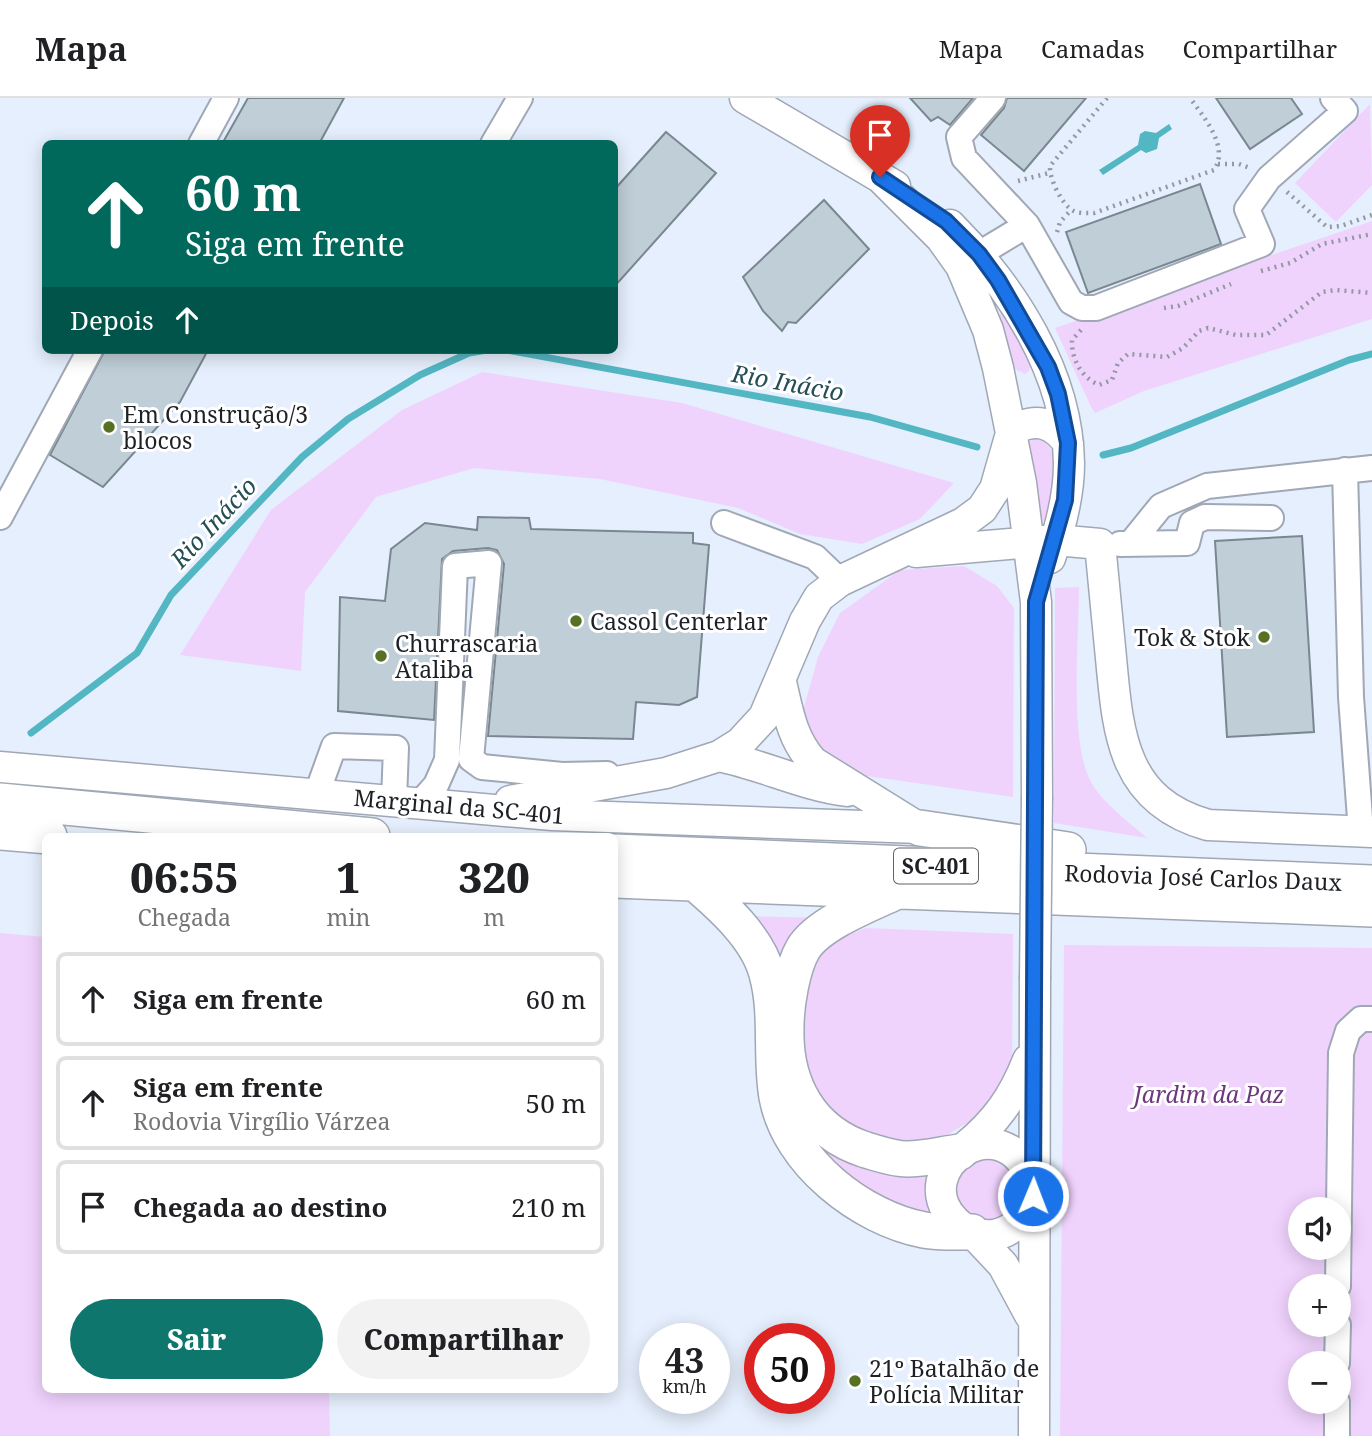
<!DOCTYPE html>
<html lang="pt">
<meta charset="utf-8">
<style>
body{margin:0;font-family:"Noto Serif",serif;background:#f2f2f2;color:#202124;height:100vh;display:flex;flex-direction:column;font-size:26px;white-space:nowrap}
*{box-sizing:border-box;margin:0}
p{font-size:23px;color:#757577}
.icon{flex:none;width:38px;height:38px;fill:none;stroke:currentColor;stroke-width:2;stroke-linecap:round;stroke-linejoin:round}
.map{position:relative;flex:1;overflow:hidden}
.sheet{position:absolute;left:42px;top:735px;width:576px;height:560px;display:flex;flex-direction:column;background:#fff;border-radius:10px;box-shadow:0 4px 18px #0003}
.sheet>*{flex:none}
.guide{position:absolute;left:42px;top:42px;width:576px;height:214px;border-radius:10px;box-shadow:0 4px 18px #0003;background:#00695c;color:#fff;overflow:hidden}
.buttons{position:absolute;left:1288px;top:1099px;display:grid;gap:14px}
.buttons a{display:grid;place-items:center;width:63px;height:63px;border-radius:50%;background:#fff;box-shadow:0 4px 18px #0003;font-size:35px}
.speed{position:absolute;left:639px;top:1225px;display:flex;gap:14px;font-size:35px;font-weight:700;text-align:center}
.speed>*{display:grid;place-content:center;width:91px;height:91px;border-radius:50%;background:#fff;box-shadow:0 4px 18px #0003;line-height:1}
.speed small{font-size:18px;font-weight:400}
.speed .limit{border:10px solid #d22;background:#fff;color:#111}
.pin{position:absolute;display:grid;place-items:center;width:60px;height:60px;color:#fff;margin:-72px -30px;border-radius:50% 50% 50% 0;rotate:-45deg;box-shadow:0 0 7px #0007}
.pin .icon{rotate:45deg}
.me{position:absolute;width:77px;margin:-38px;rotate:1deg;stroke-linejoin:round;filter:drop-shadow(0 0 5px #0008)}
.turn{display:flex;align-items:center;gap:24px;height:147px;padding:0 28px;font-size:32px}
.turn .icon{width:91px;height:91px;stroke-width:2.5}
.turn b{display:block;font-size:49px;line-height:60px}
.then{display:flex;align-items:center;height:66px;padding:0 28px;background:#0003;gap:14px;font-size:26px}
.eta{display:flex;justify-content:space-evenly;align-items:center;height:119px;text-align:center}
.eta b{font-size:42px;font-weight:800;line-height:49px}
.primary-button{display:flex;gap:14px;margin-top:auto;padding:14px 28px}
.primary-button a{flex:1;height:80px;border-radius:42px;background:#0f766e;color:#fff;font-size:28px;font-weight:800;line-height:80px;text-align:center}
.primary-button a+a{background:#f2f2f2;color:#202124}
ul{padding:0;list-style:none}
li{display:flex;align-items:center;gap:21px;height:94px;margin:0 14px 10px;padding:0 14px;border:4px solid #e0e0e0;border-radius:10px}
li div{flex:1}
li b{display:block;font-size:26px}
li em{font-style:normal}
header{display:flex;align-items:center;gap:42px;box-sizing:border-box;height:98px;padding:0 35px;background:#fff;border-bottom:2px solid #e0e0e0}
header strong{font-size:33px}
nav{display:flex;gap:38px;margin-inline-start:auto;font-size:24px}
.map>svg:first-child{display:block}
.green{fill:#f0d3fd;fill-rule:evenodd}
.water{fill:#53b6c3}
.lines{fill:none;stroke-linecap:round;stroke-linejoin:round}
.stream{stroke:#53b6c3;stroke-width:7}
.building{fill:#bfced7;stroke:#798890;stroke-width:2}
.minor-casing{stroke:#a0a7b5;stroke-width:28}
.major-casing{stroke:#a0a7b5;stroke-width:33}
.highway-casing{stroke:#a0a7b5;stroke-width:38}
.path{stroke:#9299a3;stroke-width:4.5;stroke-dasharray:2 5;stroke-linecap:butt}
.minor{stroke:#fff;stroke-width:24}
.major{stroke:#fff;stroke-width:30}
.highway{stroke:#fff;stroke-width:35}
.major-bridge-casing{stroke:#a0a7b5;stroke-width:33;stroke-linecap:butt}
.major-bridge{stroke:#fff;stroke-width:30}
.route-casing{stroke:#114b97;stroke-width:18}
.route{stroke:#1a73e8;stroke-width:12}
.poi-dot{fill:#577124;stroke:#fff;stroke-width:2.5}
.labels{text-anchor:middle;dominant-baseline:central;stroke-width:6;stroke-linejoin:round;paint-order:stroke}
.shield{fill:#fff;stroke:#616366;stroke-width:2}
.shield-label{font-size:21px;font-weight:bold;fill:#1d2025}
.poi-label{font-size:23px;fill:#1d2025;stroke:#fff;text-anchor:start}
.street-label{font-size:23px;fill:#1d2025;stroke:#fff}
.park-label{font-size:23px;font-style:italic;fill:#6c397f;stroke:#fff}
.water-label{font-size:24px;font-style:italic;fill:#234f55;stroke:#fff}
</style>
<header>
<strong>Mapa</strong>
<nav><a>Mapa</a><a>Camadas</a><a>Compartilhar</a></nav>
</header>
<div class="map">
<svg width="1372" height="1338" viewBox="0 0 1372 1338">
<rect width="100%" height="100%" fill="#e6effd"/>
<!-- green -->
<path class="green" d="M1370,6L1372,87L1336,124L1295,85Z
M1372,123V221L1144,293L1095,315L1091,309L1055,230Z
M1003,213L1032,258L1029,273L1025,276L1011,269L998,219Z
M482,274L682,305L954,385L920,421L862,446L800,436L738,410L600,381L474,370L376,399L305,494L301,573L180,557L271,412L402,312Z
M1036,340C1066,346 1060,413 1041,425L1035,421L1028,345Z
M964,468L997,488L1014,510L1013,699L846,675L813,645L802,616L818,559L840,515L900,472Z
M1079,489C1079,539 1069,640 1090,682C1102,705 1128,723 1147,740L1054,725L1055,490Z
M740,818L832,820L782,858Z
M866,830L1013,836L1012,972L988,1012L929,1048L855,1038L810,994L798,962L799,903L812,867L834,841Z
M0,835L45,839L46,1292H329L330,1338H0Z
M1064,847L1372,850V1338H1060ZM1300,1111H1339V1150H1300ZM1300,1188H1339V1227H1300ZM1300,1265H1339V1304H1300Z
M820,1047L931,1067L924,1093L929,1119C882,1106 852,1087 819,1050Z
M987,1058C1027,1073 1030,1117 985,1125L956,1109C953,1072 953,1073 987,1058Z"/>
<!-- water -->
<path class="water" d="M1169,26L1172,31L1159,40L1157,51L1146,55L1141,52L1103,77L1099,72L1138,47L1140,36L1145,33L1156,35Z"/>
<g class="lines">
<!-- stream -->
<path class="stream" d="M507,252L870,319L977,349
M1103,357L1131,350L1349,262L1372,256
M31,635L137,555L171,497L302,359L348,321L420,277L469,255L487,252"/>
</g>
<!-- building -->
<path class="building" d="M248,0H344L319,46H222Z
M910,0H973L950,27L938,19L931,23Z
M1007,0H1086L1024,73L981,37L1004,10Z
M1216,0H1291L1302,16L1250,51Z
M666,34L716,75L614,189V92Z
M1200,86L1221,146L1088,195L1066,134Z
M824,102L869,151L796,225L788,224L782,233L763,213L743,179Z
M105,252H208L180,304L103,389L50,357Z
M478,419L529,420L531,431L693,435V445L709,447L697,599L679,607L636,604L633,641L488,638L504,466L497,452L488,450L453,453L442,461L434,622L338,613L340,499L385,503L391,451L425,425L477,432Z
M1302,438L1314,634L1227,639L1215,443Z"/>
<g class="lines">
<defs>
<path id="minor" d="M993,0L959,39L964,60L1027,127L1071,204L1082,210H1096L1262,146L1247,111L1269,80L1345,13L1333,0
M201,46L226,0
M493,46L520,0
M979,156L1027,127
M1345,372L1351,599L1361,734
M0,419L90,252
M724,425L815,459L840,483
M1131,445L1161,408L1207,388L1372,370
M1120,446L1187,445L1192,425L1205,419L1271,420
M317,695L334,648L396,650L394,702
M420,705L436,687L447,662L455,468L489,465L471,661L482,669L562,677L607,676
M1338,1188L1341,955L1348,933L1361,921H1372
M1337,1265L1338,1227
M1337,1338V1304"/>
<path id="major" d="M745,0L895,88
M880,79L941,140L961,168L988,232L998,270L1021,385L1036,504L1037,699
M950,127C1012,189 1068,275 1069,366C1069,398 1060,431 1050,460
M916,454L1056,442L1100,446C1104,484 1107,522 1111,560C1118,635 1122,703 1208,727L1372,734
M781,584C788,614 792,641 813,664L916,728
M719,658C763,667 802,687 847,693
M0,669L552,717L920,730
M510,703L666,675L719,658L740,645L764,619L805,523L819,499L840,483L963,425L982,411L995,391L1012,332C1036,320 1052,323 1068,345
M964,1050C996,1024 1013,1000 1028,962
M1033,1099C1025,1118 1015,1134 993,1137C979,1139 963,1132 954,1122C906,1072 1002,1001 1033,1084
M972,1134L1003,1167L1030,1217
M1034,1338L1035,881"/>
<path id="highway" d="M0,703L372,738
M920,730L1068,752
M0,734L49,738
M614,754L1372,785
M614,782L1372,811
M695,785C722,808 758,840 767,876C778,915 770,959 777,999C789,1064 861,1120 924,1132C939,1135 957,1134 972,1134
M893,795C867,807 818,826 803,851C792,870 786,907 786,929C784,986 810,1034 866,1052C880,1056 893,1061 907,1061C925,1061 943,1056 960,1054"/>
</defs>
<!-- minor casing -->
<use href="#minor" class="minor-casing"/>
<!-- major casing -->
<use href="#major" class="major-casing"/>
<!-- highway casing -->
<use href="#highway" class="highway-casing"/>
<!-- path -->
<path class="path" d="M1107,0L1050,68C1049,80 1061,105 1072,112C1078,116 1088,115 1094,115L1214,72C1230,49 1203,18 1190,0
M1218,66H1239L1250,70
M1018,83L1049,75
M1287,94L1327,129L1341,128L1372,117
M1057,134L1060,124L1071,112
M1261,173L1290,165L1322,146L1372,136
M1164,210L1178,208L1231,186
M1081,232L1072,242C1071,261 1082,280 1099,287L1112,282L1118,265L1128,256L1167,259L1183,250L1199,233L1208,230L1236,237H1266L1322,194L1336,192L1372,195"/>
<!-- minor -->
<use href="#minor" class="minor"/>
<!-- major -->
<use href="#major" class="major"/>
<!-- highway -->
<use href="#highway" class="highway"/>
<defs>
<path id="major-bridge" d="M1035,881L1037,699"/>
</defs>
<!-- major-bridge casing -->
<use href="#major-bridge" class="major-bridge-casing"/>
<!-- major-bridge -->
<use href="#major-bridge" class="major-bridge"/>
</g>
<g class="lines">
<defs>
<path id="route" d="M880,79L946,123L979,156L998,182L1048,269L1058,296L1068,345L1065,402L1036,504L1033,1098"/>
</defs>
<!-- route casing -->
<use href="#route" class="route-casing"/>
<!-- route -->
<use href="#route" class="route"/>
</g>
<!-- markers -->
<g class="poi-dot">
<circle cx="109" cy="329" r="7"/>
<circle cx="576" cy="523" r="7"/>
<circle cx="1264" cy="539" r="7"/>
<circle cx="381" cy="558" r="7"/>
<circle cx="855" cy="1283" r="7"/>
</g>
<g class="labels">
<!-- shield labels -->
<rect class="shield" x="894" y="750.5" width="84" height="35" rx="5"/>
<g class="shield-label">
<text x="936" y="768">SC-401</text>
</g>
<!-- poi labels -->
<g class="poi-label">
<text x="123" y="316">Em Construção/3<tspan x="123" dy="26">blocos</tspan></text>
<text x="590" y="523">Cassol Centerlar</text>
<text x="1250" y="539" text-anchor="end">Tok &amp; Stok</text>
<text x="395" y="545">Churrascaria<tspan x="395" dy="26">Ataliba</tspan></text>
<text x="869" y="1270">21º Batalhão de<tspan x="869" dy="26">Polícia Militar</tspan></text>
</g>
<!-- street labels -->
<g class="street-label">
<text transform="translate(459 708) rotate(5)">Marginal da SC-401</text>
<text transform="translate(1203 779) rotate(2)">Rodovia José Carlos Daux</text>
</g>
<!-- park labels -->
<g class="park-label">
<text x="1209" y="996">Jardim da Paz</text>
</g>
<!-- water labels -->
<g class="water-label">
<text transform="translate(788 284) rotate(10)">Rio Inácio</text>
<text transform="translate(213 424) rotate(-47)">Rio Inácio</text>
</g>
</g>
</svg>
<div class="buttons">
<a><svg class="icon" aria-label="sound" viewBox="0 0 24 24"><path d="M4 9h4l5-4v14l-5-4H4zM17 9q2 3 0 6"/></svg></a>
<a>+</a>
<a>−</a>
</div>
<div class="speed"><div>43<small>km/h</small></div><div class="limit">50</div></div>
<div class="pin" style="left:880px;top:79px;background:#d93025"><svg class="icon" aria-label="arrive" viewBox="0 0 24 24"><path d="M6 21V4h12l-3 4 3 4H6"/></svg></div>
<svg class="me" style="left:1033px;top:1098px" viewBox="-20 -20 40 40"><circle r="17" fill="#1a73e8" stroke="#fff" stroke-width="3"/><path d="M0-11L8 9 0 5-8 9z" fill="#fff"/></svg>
<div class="guide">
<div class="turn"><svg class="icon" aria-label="ahead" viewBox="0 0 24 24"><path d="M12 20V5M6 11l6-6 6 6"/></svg><div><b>60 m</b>Siga em frente</div></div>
<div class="then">Depois<svg class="icon" aria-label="ahead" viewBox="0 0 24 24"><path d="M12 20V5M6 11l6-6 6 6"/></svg></div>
</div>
<section class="sheet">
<div class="eta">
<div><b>06:55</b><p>Chegada</p></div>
<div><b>1</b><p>min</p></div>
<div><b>320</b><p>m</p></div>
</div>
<ul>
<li><svg class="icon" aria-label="ahead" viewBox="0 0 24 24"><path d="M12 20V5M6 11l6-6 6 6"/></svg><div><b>Siga em frente</b></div><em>60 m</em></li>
<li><svg class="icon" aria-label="ahead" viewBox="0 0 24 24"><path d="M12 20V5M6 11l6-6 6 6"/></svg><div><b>Siga em frente</b><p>Rodovia Virgílio Várzea</p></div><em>50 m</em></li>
<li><svg class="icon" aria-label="arrive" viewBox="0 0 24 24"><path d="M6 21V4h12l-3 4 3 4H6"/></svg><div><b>Chegada ao destino</b></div><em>210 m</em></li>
</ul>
<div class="primary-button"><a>Sair</a><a>Compartilhar</a></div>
</section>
</div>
